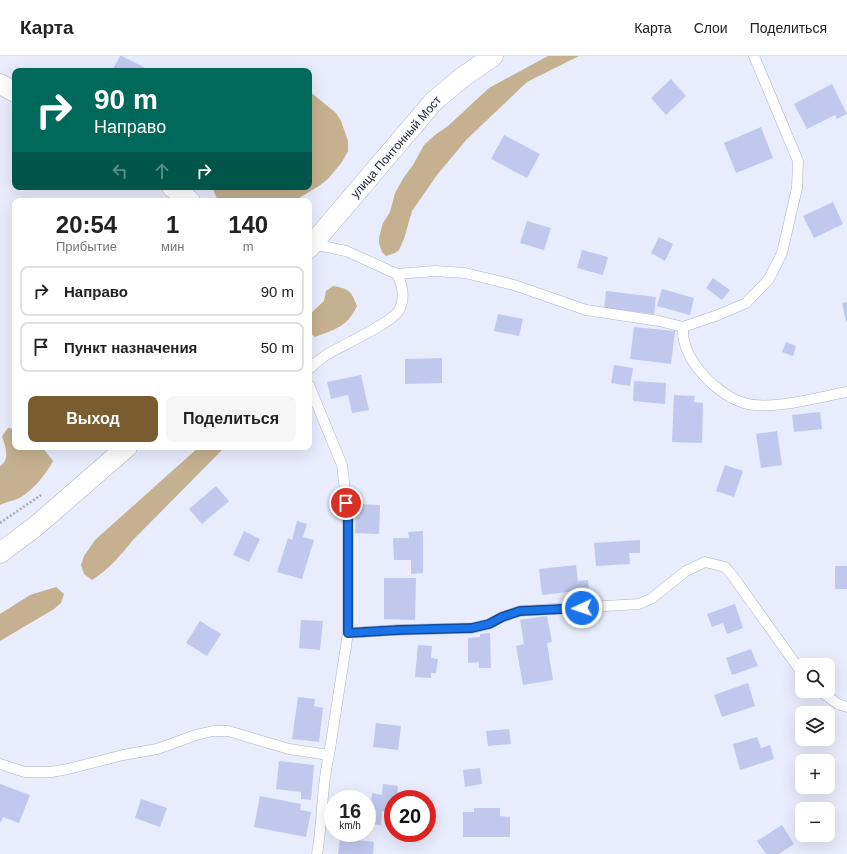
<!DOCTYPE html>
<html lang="ru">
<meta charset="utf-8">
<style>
body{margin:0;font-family:Arial,sans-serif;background:#f6f6f6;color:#222;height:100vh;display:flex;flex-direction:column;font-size:15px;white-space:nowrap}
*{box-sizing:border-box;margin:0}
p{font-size:13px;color:#767676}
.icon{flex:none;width:22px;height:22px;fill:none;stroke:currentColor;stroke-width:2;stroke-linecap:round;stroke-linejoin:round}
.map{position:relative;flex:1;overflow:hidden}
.sheet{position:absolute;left:12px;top:142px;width:300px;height:252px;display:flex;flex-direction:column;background:#fff;border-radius:8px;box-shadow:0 4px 16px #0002}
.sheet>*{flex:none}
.guide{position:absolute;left:12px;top:12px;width:300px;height:122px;border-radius:8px;box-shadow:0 4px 16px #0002;background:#00695c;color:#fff;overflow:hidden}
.tools{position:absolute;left:795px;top:602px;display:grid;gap:8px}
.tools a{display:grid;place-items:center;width:40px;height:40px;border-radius:8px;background:#fff;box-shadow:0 4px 16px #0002;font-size:20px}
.speed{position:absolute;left:324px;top:734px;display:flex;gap:8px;font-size:20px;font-weight:700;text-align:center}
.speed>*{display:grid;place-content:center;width:52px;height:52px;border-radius:50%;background:#fff;box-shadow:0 4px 16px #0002;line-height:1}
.speed small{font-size:10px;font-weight:400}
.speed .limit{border:6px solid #d22;background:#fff;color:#111}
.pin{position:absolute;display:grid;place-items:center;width:34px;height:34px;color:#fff;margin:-17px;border:2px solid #fff;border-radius:50%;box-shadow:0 1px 4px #0007}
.me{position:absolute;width:44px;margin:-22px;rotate:267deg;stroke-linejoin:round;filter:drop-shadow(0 0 3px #0008)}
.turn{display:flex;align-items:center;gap:14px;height:84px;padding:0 16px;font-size:18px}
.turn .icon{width:52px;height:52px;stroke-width:2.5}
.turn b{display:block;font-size:28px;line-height:34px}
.lanes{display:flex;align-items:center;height:38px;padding:0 16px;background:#0003;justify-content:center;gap:20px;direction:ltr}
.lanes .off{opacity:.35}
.eta{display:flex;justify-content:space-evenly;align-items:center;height:68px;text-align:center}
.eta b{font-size:24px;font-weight:700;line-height:28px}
.primary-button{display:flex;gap:8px;margin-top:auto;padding:8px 16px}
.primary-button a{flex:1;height:46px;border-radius:8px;background:#795d30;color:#fff;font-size:16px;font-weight:700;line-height:46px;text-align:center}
.primary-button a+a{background:#f6f6f6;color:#222}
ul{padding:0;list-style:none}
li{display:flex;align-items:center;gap:12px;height:50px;margin:0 8px 6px;padding:0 8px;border:2px solid #e0e0e0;border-radius:8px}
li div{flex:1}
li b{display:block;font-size:15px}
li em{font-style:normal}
header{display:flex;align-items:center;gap:24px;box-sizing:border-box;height:56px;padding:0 20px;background:#fff;border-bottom:1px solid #e0e0e0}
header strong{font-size:19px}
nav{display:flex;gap:22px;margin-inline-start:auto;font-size:14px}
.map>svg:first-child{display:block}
.forest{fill:#c5b08f}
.building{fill:#c0c9ed}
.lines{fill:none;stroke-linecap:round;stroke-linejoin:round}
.service-casing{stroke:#aeb3c6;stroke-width:11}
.minor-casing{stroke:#aeb3c6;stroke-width:21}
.path{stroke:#a6a9b6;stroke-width:2.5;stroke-dasharray:2 2;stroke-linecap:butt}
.service{stroke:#fff;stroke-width:10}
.minor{stroke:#fff;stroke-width:20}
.route-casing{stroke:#114b97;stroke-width:10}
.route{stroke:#1a73e8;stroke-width:7}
.labels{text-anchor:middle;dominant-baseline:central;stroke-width:3.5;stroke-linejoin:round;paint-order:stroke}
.street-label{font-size:12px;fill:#22232b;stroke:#f9fafe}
</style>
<header>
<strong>Карта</strong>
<nav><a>Карта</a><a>Слои</a><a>Поделиться</a></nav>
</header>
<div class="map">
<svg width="847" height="798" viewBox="0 0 847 798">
<rect width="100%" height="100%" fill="#e8ecfc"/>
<!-- forest -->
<path class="forest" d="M548,0H579L527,26L467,83L437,119L412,155L404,183L399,194L395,197L386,200L382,196L379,187V182L383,167L390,156L395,137L404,121L413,109L424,89L435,79L448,70L489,32Z
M309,35L336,57L341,65L348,85V95L342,106L328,123L319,130L294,145H218L212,131H309Z
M333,230C350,233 351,235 357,250C347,271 336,273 315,281L309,276V262L310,258L324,245L326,235Z
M8,372L15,373V391H42L53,405C47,417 33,434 21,441C15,445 7,445 0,449V410C11,403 5,390 2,380Z
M199,391H225L133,484C121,499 108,514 92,524L84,518L81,509L84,500L95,484Z
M56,531L64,538L61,547L54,553L0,585V558L30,539Z"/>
<!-- building -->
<path class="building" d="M120,0H122L151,15H112Z
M671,23L686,40L666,59L651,42Z
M832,28L847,58L837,63L835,59L807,73L794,48Z
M761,71L773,102L736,117L724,87Z
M504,79L540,98L527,122L491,103Z
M833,146L843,168L814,182L803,160Z
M527,165L551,172L544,194L520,187Z
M659,181L673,188L665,205L651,197Z
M582,194L608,201L603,219L577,212Z
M713,222L730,234L722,244L706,232Z
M662,233L694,242L690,259L657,250Z
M606,235L656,241L654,258L604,252Z
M847,246V266H846L842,247Z
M498,258L523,263L519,280L494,275Z
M634,271L675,275L671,308L630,303Z
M786,286L796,290L793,300L782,296Z
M442,302V327L405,328V303Z
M614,309L633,312L630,330L611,327Z
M361,319L369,354L352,357L348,339L331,343L327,326Z
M634,325L666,327L665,348L633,345Z
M674,339L695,340L694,346L703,347L702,387L672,386Z
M820,356L822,373L794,376L792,359Z
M777,375L782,409L761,412L756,378Z
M725,409L743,415L734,441L716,435Z
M216,430L229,445L202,468L189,453Z
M357,448L380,449L379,478L355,477Z
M297,465L307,468L303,481L314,484L302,523L277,516L288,482L292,484Z
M244,475L260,483L249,506L233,499Z
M423,475V517L411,518V504H394L393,482H409L408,476Z
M640,484V497H629L630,508L596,510L594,487Z
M576,509L578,525L588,524L590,544L578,546L576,535L542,539L539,513Z
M835,510H847V533H835Z
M384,522H416L415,564L384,563Z
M735,548L743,572L727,578L723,567L712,571L707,558Z
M547,560L552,586L547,587L553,624L523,629L516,590L524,588L520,564Z
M301,564L323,565L320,594L299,592Z
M200,565L221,578L207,600L186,587Z
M490,577L491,612H479V606L468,607V582L480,581V578Z
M418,589L432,590L431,602L438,603L436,617H431V622L415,621Z
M751,593L758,610L732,619L726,602Z
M748,627L755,650L722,661L714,639Z
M298,641L315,643L314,650L323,652L319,686L292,683Z
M376,667L401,670L398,694L373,691Z
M509,673L511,688L488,690L486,675Z
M757,681L761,692L770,689L774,703L740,714L733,688Z
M279,705L314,709L311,744L301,743V736L276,733Z
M480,712L482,728L465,731L463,714Z
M0,728L30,739L19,767L3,761L0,767Z
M383,728L398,730L397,743H393V756L382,755L381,769L367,768V759H370L372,737L382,739Z
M260,740L301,748L300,754L311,756L306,781L254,771Z
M141,743L167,752L160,771L135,762Z
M474,752H500V760L510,761V781H463V756H474Z
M782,769L794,788L779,798H766L757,785Z
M340,782L374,786L373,798H338Z"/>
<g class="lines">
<defs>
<path id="service" d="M312,188L346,195L397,218L435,215L465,217L514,229L586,254L659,265L683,271C682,288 689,302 700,315C710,328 728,342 744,347C771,355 819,341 847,336
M683,271L718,259L746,247L769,223L782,197L797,132L798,105L754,0
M309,313C314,308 320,303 326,299C341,290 389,268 398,256C406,243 403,230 397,218
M309,329L342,409L348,460V577L329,699C321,732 323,765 317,798
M348,577L397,574L472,572L489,568L502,561L520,555L639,548L651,543L686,515L705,506L725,511L732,519L802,617
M820,635L838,648L847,651
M0,708L25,716H51L68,713L123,699L157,693L196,679L213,675H228L289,693L329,699"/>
<path id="minor" d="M0,28L15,36
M172,131L190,145
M309,192L434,45L463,21L493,0
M0,497L36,470L127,391"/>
</defs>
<!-- service casing -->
<use href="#service" class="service-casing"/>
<!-- minor casing -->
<use href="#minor" class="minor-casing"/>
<!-- path -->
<path class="path" d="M0,467L41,439"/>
<!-- service -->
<use href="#service" class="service"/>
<!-- minor -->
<use href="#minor" class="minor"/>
</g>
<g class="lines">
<defs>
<path id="route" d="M346,447L348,460V577L398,574L472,572L489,568L502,561L520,555L582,552"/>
</defs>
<!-- route casing -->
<use href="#route" class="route-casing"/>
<!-- route -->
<use href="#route" class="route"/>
</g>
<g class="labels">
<!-- street labels -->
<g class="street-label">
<text transform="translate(396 91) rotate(-49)">улица Понтонный Мост</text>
</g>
</g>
</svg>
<div class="tools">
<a><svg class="icon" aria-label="search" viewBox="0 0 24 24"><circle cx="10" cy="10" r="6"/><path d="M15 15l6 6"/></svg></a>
<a><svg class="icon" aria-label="layers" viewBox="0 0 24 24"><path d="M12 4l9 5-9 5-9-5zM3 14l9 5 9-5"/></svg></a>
<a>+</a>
<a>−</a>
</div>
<div class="speed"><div>16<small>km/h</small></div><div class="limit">20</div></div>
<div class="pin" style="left:346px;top:447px;background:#d93025"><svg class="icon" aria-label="arrive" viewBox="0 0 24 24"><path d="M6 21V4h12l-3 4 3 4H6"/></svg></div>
<svg class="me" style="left:582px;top:552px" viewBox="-20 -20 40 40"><circle r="17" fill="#1a73e8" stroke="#fff" stroke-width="3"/><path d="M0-11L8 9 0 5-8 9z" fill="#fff"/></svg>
<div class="guide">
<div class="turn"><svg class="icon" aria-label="right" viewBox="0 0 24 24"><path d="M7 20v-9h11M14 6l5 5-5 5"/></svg><div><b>90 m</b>Направо</div></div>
<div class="lanes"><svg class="icon off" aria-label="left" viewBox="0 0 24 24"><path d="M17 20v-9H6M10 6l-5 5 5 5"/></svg><svg class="icon off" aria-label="ahead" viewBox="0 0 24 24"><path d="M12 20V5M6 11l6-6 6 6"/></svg><svg class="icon" aria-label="right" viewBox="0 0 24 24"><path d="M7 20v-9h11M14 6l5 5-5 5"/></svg></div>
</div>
<section class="sheet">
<div class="eta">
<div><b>20:54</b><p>Прибытие</p></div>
<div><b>1</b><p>мин</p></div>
<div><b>140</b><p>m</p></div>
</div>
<ul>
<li><svg class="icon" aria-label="right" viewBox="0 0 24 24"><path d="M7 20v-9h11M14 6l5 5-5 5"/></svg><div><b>Направо</b></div><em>90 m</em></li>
<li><svg class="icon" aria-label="arrive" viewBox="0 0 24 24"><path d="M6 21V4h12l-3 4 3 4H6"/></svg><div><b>Пункт назначения</b></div><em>50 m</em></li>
</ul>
<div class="primary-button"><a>Выход</a><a>Поделиться</a></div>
</section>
</div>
